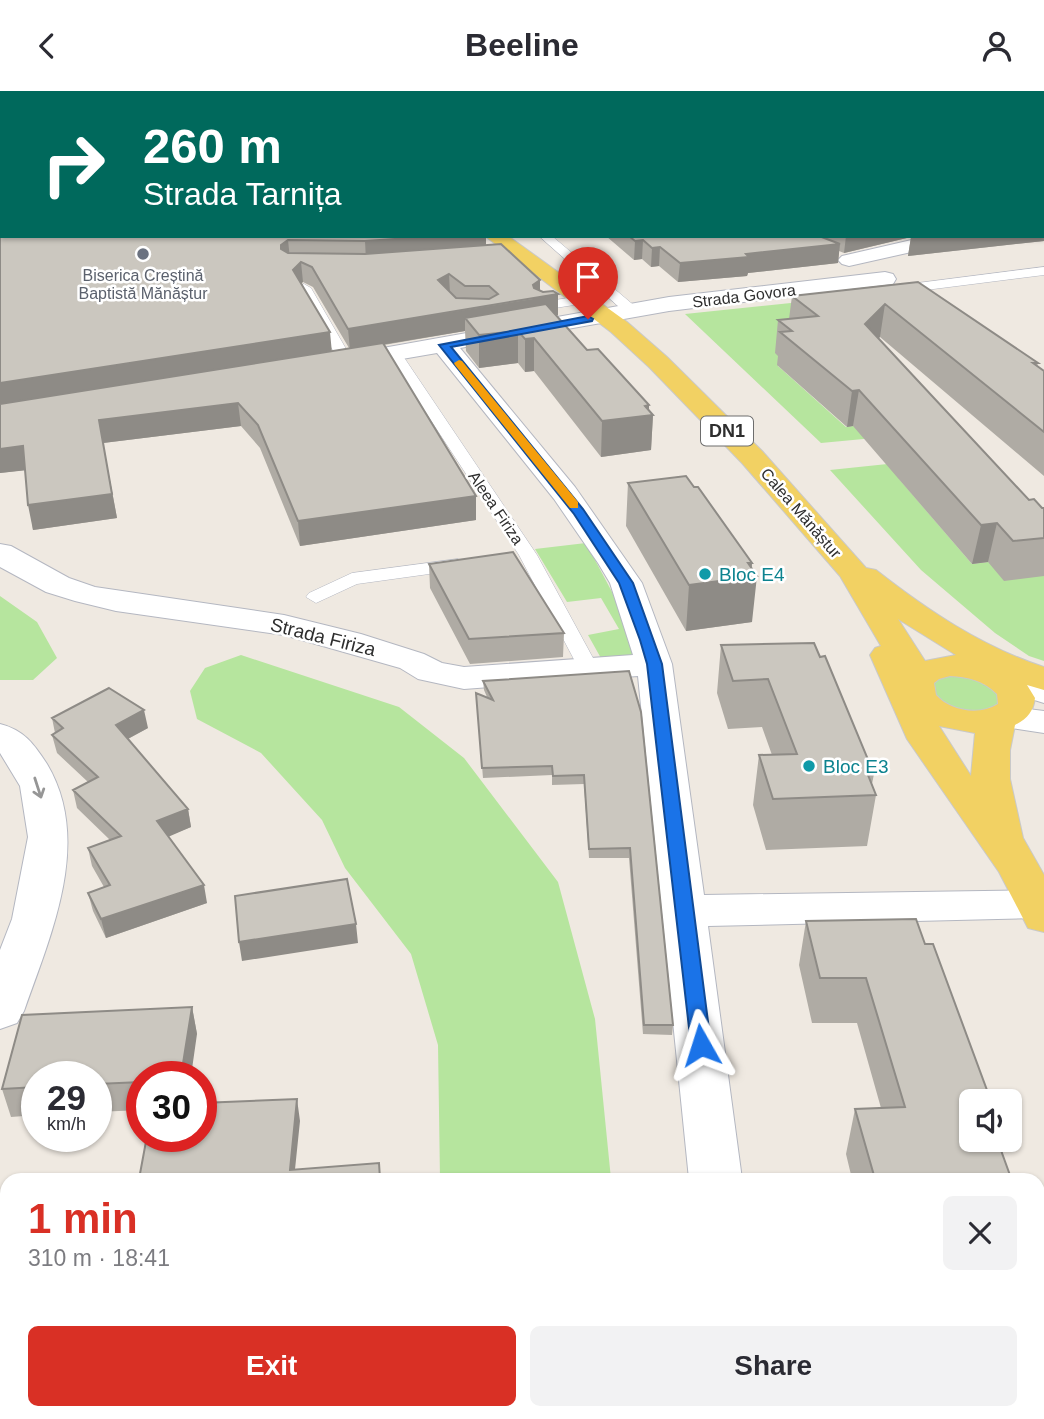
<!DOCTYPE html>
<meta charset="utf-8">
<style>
body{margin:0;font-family:Arial,sans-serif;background:#f2f2f3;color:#2b2b33;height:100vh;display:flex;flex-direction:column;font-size:26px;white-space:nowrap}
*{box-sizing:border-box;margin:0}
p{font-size:23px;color:#7c7c81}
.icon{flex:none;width:38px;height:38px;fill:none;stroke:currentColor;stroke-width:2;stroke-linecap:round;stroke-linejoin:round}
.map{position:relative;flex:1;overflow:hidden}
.side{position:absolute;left:0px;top:1082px;width:1045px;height:247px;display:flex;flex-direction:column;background:#fff;border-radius:21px 21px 0 0;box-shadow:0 2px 5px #0004}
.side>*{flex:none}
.hud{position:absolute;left:0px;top:0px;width:1045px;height:147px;box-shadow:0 2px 5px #0004;background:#00695c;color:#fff;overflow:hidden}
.controls{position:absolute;left:959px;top:998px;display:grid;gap:14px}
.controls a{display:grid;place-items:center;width:63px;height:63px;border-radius:10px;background:#fff;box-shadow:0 2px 5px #0004;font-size:35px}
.speed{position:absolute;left:21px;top:970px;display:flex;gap:14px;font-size:35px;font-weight:700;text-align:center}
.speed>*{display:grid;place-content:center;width:91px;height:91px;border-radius:50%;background:#fff;box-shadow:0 2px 5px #0004;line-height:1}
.speed small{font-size:18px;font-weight:400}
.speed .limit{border:10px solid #d22;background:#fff;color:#111}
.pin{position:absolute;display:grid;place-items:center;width:60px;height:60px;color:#fff;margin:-72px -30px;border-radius:50% 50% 50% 0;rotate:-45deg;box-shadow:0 0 7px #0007}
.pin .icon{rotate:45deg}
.me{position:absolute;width:77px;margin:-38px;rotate:354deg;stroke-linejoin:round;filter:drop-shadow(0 0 5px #0008)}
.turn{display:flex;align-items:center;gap:24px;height:147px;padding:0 28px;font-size:32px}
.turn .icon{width:91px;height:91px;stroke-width:2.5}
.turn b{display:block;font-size:49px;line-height:60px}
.round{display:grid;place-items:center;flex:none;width:74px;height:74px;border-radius:10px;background:#f2f2f3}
.summary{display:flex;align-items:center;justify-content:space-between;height:119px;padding:0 28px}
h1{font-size:42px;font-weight:600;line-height:52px;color:#d93025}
.cta{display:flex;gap:14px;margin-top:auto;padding:14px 28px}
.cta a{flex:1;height:80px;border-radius:10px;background:#d93025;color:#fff;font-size:28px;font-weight:600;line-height:80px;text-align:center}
.cta a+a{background:#f2f2f3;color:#2b2b33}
header{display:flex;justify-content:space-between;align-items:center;height:91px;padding:0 28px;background:#fff;font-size:32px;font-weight:600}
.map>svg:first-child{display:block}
.green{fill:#b6e59e}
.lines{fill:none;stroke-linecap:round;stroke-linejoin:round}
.stream{fill:#75cff0;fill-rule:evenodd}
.service-casing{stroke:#b4b7c1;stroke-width:1}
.minor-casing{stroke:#b4b7c1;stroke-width:2}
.secondary-casing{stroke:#b4b7c1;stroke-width:2}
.primary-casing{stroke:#c9c9c9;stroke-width:2}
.service{fill:#fff;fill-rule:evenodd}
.minor{fill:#fff;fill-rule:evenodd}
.secondary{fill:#fff;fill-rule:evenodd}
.primary{fill:#f2d163;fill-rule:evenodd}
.wall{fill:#afaba4;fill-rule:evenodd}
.shaded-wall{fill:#8e8b86}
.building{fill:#cbc7bf;stroke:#8e8b86;stroke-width:2;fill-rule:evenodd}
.oneway{stroke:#969696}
.route{fill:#1a73e8;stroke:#114b97;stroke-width:2}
.slow{fill:#f59e0b}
.worship-dot{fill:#6b7280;stroke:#fff;stroke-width:2.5}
.culture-dot{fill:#0f9aa8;stroke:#fff;stroke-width:2.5}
.labels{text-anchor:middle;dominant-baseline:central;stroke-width:5;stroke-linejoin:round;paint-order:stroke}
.far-worship-label{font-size:16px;fill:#5b616d;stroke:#fff}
.far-street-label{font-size:16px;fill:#2e2e2e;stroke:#fff}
.shield{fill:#fff;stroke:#6d6d6d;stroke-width:2}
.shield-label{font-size:18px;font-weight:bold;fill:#2e2e2e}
.culture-label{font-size:19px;fill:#0d838f;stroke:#fff;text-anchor:start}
.street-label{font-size:19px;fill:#2e2e2e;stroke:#fff}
</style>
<header><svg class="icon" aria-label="back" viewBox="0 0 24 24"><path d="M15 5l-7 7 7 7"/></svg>Beeline<svg class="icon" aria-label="person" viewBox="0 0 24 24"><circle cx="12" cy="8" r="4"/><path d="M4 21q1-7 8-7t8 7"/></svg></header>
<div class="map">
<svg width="1044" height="1328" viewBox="0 0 1044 1328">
<rect width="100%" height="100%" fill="#efe9e1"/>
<!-- green -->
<path class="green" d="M906,200L912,234L776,262L788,273L778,275L846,336L860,334L874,347L821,352L685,223Z
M897,372L899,388L972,473L988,471L1044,485V570L1029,565L995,542L921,479L830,379Z
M586,452L645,563L602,569L588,544L619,538L601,507L567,511L535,458Z
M0,505L37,531L57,567L33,589H0Z
M241,564L399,616L464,667L558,791L595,928L611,1088H440L438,954L411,863L345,777L322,729L261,662L197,628L190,600L205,577Z
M940,581L998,593V621L945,620L925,590Z
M424,1321H623L624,1328H423Z"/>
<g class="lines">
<!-- stream -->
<path class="stream" d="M582,0H587L588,2H583Z"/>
<defs>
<path id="service" d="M657,0H667L668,2H658Z
M782,0H793L794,2H783Z
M539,145H552L637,217V223H627Z
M1044,176V184L902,202L895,198L902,194Z
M304,193L311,197L353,270L351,273H341L339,270L297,197Z
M582,205L587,206V212L542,219L535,215L542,211Z
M394,258L399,259L537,464L599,578L596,582H582L579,578L519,464L387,262Z
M458,468L467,474L465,478L357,493L316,512L306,506L309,502L352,482Z"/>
<path id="minor" d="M929,145H968L965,149L849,175L842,173L838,169L842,165Z
M885,181L893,183L896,188L893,193L669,220L460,257L575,396L642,492L672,573L704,804L1044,799V825L1037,827L708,835L742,1088H689L638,585L464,598L418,588L400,577L284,544L116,520L75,510L46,501L0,476V453L11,455L69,487L95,496L284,524L361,543L424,563L442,572L464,576L633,564L610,492L598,472L554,408L437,262L338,279L329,277L326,272L329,267L338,265L669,206Z
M0,633C24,639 34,653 47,673C93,750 51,843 24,920L17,932L0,938V859L12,828L28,746L20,695L0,662Z
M712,1321H774L775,1328H713Z"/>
<path id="secondary" d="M997,574L1044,589V612L984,593L979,585L984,577Z
M1004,615L1044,620V642L991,634L985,626L991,618Z"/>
<path id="primary" d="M485,145H508L627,231L667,266L762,360L866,477L876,479C927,519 982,556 1044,576V599L1027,594L1035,607C1033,621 1028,627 1015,634L1010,659V688L1023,747L1044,784V841L1028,837L999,781L907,648L870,564L875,557L881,555L840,485L742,372L649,276L611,241ZM898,528L956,564L925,570ZM950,585C968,586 983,589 997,603L998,613C979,625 950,620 936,604L934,592L939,588ZM939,635L975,642L971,685Z"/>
</defs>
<!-- service casing -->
<use href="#service" class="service-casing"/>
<!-- minor casing -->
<use href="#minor" class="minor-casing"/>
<!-- secondary casing -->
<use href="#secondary" class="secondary-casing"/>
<!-- primary casing -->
<use href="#primary" class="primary-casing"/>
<!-- service -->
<use href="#service" class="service"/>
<!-- minor -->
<use href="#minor" class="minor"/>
<!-- secondary -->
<use href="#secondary" class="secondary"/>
<!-- primary -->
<use href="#primary" class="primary"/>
</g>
<!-- wall -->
<path class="wall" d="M0,0H182L181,2H2V145H486V154L540,189V200L558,203V224H556L587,259L653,324L651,359L601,366L534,280L525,281L518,272L479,277L466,260L465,240L384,254L476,429L300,455L260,357L241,335L103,352L117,427L33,439L25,379L0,382ZM303,191L313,196L349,257L331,260L301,192Z
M804,0H1044V150L908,165L911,146L844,162L839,160L838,172L748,182L747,185L678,191L659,175L651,176L642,168L634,169L606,145H1043V2H808Z
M918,191L1038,272L1037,276L1044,280V385L880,246L878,247L1029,409L1042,417H1044V485L1004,490L988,471L972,473L853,335L847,336L777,274L778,265L775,262L778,229L789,228L792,205Z
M628,392L752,472V531L686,540L626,435Z
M429,473L564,542L563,566L470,573L430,497Z
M814,552L874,683L872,693L876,704L867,755L766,759L753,714L759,664H772L762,636L728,638L717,602L721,554Z
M629,580L673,934L672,944L643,943L629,767H589L584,693L552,694V684L483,687L476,602L487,606L484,599L483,590Z
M52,627L148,637L128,648L188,718L191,736L168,745L207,812L106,847L93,820L88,802L104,796L92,775L88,757L110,749L77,717L73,699L88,691L57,662L52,644L55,642Z
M806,830L925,853L1006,1051L1002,1063L1011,1087L1010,1088H852L846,1063L855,1018L881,1017L857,932H812L799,874Z
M192,916L197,943L142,985V1019L96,1021V985H37V1024L11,1026L2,998Z
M0,1106H7V1198H0Z"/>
<!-- shaded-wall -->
<path class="shaded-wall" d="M272,0H327L328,2H272Z
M1043,132H1044V150L908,165L911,146L844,162L846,145H1043Z
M439,145H486V161L366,169L365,150Z
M288,149L290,168L283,177L281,154Z
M643,149L642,168L634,169L635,150Z
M840,153L838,172L748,182L747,185L678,191L680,172L746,163Z
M660,156L659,175L651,176L652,157Z
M301,171L303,191L295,198L293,179Z
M449,183L450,203L438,189Z
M540,189V206L558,203V224L474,238L465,227V240L350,259L348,238L533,208V194Z
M885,213L880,246L860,266L865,233Z
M518,240V272L479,277V244Z
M330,241L332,262L0,315V292Z
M534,247V280L525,281V248Z
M859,299L853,335L847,336L852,300Z
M238,312L241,335L103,352L117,427L33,439L28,414L99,329Z
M649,314V324H653L651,359L601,366L602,330L645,315Z
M23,355L28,379L0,382V358Z
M476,405V429L300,455L298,430Z
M997,432L988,471L972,473L981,434Z
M748,472H752L750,486L757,485L752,531L686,540L689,494Z
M144,619L148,637L120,652L116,634Z
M188,718L191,736L161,749L157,730Z
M204,794L207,812L106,847L101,828Z
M356,833L358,852L242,870L239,851Z
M192,916L197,943L191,985H181Z
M297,1008L300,1030L294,1088L290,1079Z"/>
<!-- building -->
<path class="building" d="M0,0H173L172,2H2V145H439L365,150L288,149L281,154V158L288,162L365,163L501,153L540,189L533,194L534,197L543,201L553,200L558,203L348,238L312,176L301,171L293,179L330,241L0,292V29L1,16H0ZM449,183L465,195H489L498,203L489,208L456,207L438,189Z
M318,0H575L578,2H316Z
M840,0H1044V34H1043V2H844Z
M1043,34L1044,35V132H1043Z
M629,145H819L840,153L746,163L749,166L680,172L660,156L652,157L643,149L635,150Z
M918,191L1038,272H1033L1044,280V341L885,213L865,233L1029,409L1034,408L1042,417H1044V447L1013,450L997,432L981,434L859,299L852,300L780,241L792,240L778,229L818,225L792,205Z
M546,213L587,259L598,258L649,314L645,315L653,324L602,330L534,247L525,248L518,240L479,244L465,227Z
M383,252L476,405L298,430L258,334L238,312L99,329L112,403L28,414L23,355L0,358V313Z
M686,385L694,396H698L752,472H748L757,485L689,494L628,392Z
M513,461L564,542L469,548L429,473Z
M814,552L820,566L825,565L874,683L868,684L876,704L773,708L759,664L797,663L768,588L733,590L721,554Z
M629,580L641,621L673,934H644L630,757L589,758L584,684L553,685L552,675L482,677L476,602L493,609L483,590Z
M109,597L144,619L116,634L188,718L157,730L204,794L101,828L88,802L110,794L88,757L121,745L73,699L98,686L52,644L63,637L52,627Z
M347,788L356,833L239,851L235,805Z
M916,828L925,853H933L991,1010H971V1048H1005L1006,1051H998L1011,1087L955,1088H875L855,1018L905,1016L866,887H820L806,830Z
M192,916L181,985H142V991L96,993V985H37V996L2,998L22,924Z
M297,1008L290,1079L379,1072L380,1088H139L147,1045H201V1012Z
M0,1106H7V1177H0Z
M7,1266V1321H326L325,1328H0V1290Z
M666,1321H717V1328H667Z"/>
<!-- one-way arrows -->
<defs><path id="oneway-shaft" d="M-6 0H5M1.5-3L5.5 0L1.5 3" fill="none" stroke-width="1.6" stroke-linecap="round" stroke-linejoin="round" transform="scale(1.75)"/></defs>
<use class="oneway" href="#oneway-shaft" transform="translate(38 697) rotate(72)"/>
<!-- route -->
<path class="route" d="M588,225L593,228L592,230L451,256L583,418L633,492L662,573L711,954L708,960L701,962L694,960L691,954L647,573L640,549L619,492L574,423L439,254Z"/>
<!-- slow -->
<path class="slow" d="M459,269L462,270L578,411V417H570L455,274L454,272Z"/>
<!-- markers -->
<circle class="worship-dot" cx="143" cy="163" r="7"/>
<g class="culture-dot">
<circle cx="705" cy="483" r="7"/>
<circle cx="809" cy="675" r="7"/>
</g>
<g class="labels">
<!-- far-worship labels -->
<g class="far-worship-label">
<text x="143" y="184">Biserica Creștină<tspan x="143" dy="18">Baptistă Mănăștur</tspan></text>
</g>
<!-- far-street labels -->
<g class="far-street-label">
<text transform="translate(744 205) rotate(-7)">Strada Govora</text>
<text transform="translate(496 417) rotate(56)">Aleea Firiza</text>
<text transform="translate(801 422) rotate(49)">Calea Mănăștur</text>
</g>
<!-- shield labels -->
<rect class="shield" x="701" y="325.5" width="52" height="29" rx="5"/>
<g class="shield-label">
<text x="727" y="340">DN1</text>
</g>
<!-- culture labels -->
<g class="culture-label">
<text x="719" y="483">Bloc E4</text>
<text x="823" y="675">Bloc E3</text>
</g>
<!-- street labels -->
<g class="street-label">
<text transform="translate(323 546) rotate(14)">Strada Firiza</text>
</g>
</g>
</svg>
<div class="controls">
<a><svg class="icon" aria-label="sound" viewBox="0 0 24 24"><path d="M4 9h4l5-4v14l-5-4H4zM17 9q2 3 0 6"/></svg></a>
</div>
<div class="speed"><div>29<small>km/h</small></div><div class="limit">30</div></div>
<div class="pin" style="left:588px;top:228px;background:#d93025"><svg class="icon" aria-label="arrive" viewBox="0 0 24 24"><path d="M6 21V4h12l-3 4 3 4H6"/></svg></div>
<svg class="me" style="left:701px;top:954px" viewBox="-20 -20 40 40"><path d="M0-17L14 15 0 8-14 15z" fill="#1a73e8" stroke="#fff" stroke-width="4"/></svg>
<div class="hud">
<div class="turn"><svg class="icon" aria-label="right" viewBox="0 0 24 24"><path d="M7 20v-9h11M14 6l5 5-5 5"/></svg><div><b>260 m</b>Strada Tarnița</div></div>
</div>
<section class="side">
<div class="summary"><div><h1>1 min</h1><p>310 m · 18:41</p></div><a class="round"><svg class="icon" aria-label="close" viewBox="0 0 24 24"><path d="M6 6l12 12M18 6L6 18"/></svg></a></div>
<div class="cta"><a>Exit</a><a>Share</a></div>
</section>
</div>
